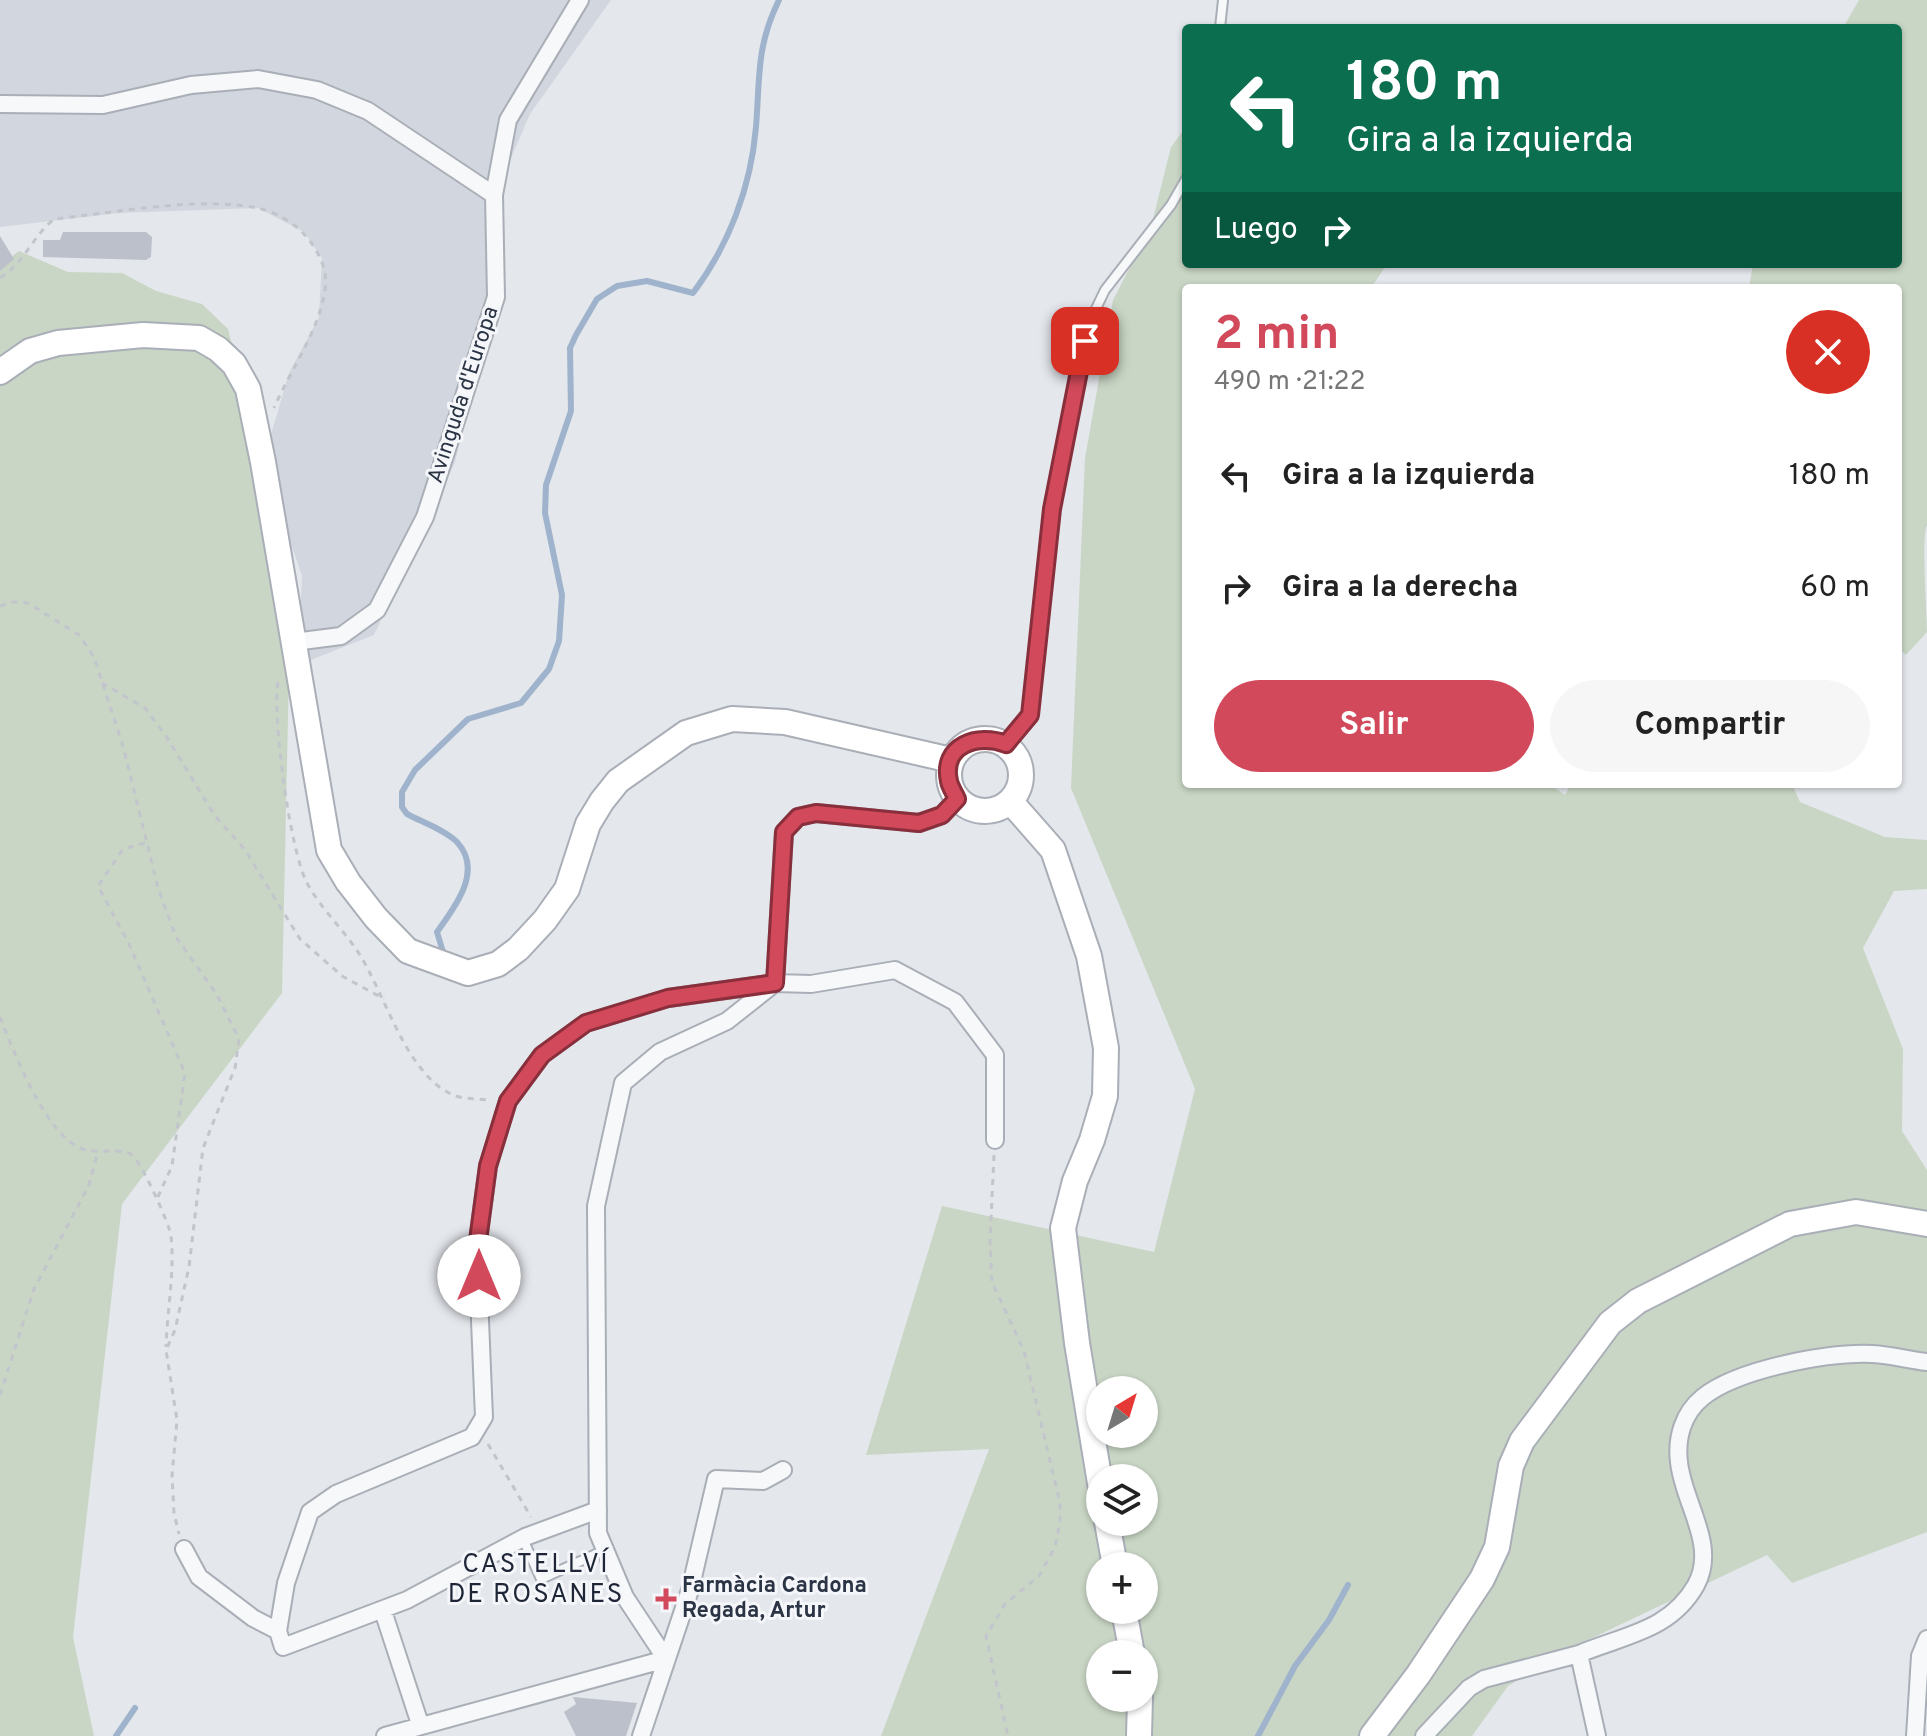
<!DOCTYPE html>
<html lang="es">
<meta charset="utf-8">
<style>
body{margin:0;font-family:Overpass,sans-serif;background:#f6f6f6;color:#222;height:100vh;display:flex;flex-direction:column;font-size:30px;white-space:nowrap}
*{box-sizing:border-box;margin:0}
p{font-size:26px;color:#767676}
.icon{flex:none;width:44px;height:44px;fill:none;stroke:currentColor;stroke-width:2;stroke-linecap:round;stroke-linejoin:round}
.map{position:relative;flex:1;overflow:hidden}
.sheet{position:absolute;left:1182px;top:284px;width:720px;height:504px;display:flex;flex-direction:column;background:#fff;border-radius:8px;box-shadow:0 2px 6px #0004}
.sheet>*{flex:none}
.banner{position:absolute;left:1182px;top:24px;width:720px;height:244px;border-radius:8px;box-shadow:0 2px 6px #0004;background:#0b6e4f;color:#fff;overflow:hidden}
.needle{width:52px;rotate:38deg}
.controls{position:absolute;left:1086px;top:1376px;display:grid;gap:16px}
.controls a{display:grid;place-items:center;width:72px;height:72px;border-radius:50%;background:#fff;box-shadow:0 2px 6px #0004;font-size:40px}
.pin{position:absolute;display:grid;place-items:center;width:68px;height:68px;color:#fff;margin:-34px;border-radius:16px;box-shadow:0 4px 12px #0006}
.me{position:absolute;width:88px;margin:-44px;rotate:0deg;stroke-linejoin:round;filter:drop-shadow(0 0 6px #0008)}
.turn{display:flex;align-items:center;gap:28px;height:168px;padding:0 32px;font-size:36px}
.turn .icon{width:104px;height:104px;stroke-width:2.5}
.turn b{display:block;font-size:56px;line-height:68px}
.then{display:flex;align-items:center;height:76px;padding:0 32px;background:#0003;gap:16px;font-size:30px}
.round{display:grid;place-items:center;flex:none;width:84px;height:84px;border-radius:42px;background:#f6f6f6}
.headline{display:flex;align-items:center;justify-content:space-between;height:136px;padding:0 32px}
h1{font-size:48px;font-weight:700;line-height:60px;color:#d1495b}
.action{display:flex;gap:16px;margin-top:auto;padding:16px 32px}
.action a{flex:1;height:92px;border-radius:48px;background:#d1495b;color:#fff;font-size:32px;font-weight:700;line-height:92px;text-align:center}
.action a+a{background:#f6f6f6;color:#222}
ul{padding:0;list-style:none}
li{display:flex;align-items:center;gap:24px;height:112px;padding:0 32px}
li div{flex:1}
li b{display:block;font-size:30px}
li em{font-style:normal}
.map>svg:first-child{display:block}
.built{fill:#d2d6de}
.green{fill:#c9d6c5;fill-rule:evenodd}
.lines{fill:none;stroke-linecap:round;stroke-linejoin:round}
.stream{stroke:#9fb4cc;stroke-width:6}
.building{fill:#bbc0ca}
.lane-casing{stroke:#a9aeb7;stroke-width:12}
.street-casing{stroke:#a9aeb7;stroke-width:20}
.secondary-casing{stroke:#a9aeb7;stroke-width:28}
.path{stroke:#c2c5cb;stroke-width:3;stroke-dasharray:6 6;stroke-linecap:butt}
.lane{stroke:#f7f8fa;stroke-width:8}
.street{stroke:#f7f8fa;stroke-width:16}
.secondary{stroke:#fff;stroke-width:24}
.route-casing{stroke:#882f3b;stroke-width:20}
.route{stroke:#d1495b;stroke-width:14}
.poi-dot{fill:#d1495b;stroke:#f4f6f9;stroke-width:3}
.labels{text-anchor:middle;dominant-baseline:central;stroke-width:6;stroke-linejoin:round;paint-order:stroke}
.street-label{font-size:22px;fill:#2b3445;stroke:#f4f6f9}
.poi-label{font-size:22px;font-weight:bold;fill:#2b3445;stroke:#f4f6f9;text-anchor:start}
.quarter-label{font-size:26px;letter-spacing:2px;fill:#1d2536;stroke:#f4f6f9}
</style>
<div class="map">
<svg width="1927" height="1736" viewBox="0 0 1927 1736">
<rect width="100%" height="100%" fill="#e4e7ec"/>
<!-- built -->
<path class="built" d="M0,0H611L530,114L495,195L496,297L455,462L374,635L298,665L302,576L263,462L289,373L319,317L322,258L304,232L258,208L119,213L0,227Z"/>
<!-- green -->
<path class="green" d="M1859,0H1927V525C1921,537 1927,612 1927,632L1906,655L1898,648V288H1749L1753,264H1898V28H1843Z
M1186,127V264H1387L1371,288H1186V784H1549L1565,795L1571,784H1792L1800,802L1885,837L1927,840V889L1894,891L1863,948L1903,1049L1902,1131L1927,1170V1532L1792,1583L1767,1555L1571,1648L1508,1686L1472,1736H881L989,1449L866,1455L942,1206L1154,1252L1195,1089L1071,788L1085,458L1113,300L1151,227L1171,147ZM1100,1390H1144V1434H1100ZM1100,1478H1144V1522H1100ZM1100,1566H1144V1610H1100ZM1100,1654H1144V1698H1100Z
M19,251L68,272L122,273L156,291L202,304L228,329L291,582L282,993L122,1204L73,1637L94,1736H0V265Z"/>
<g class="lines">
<!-- stream -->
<path class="stream" d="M443,952L437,932C454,908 484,871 457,842C445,830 422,822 407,814L402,807V792L415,770L468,719L521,703L549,669L559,641L562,595L545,513L546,485L571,411L570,348L576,335L597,299L617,286L647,281L693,293C729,245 751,187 756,127C760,77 756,47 779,0
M116,1736L135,1708
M1258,1736L1295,1666L1329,1620L1348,1585"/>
</g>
<!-- building -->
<path class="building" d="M63,232H146L152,237L151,257L146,260L43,257V240H60Z
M0,236L14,259L0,271Z
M573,1697L637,1703L626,1736H576L564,1712L576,1704Z"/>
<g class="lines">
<defs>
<path id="lane" d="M1220,28L1223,0
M1006,744L1030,715L1052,509L1089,323L1105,290L1171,205L1186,179
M523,1539L541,1579L605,1550"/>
<path id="street" d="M0,104L103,105L191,85L258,79L317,90L368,111L494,195
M294,642L341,636L377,610L425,517L496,297L494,195L508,120L580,0
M598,1510L525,1537L407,1600L283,1647L278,1631L286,1583L310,1512L336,1494L472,1437L484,1417L477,1248L488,1166L508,1101L542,1055L586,1023L668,998L775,983L811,984L895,970L955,1002L995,1055V1140
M184,1549L199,1577L253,1618L278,1631
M383,1611L420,1724
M1579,1654C1624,1635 1670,1631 1696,1585C1718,1545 1683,1503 1679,1462C1676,1438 1683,1413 1703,1397C1738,1369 1828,1352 1873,1354C1891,1355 1909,1360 1927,1362
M666,1659L625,1597L598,1533L596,1206L623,1083L660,1052L727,1021L775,983L784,832L798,817L816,813L919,823L942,815L957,799
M385,1736L666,1659
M641,1736L690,1590L716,1479L763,1481L783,1470
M1424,1736L1469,1688L1484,1679L1579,1654L1597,1736
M1915,1736L1920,1656L1927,1639"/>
<path id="secondary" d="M0,372L30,351L58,343L143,335L199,338L218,349L234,364L248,389L263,462L329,850L348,882L376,918L408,951L468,973L498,964L518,949L545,920L567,889L588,824L602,801L618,781L686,733L732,719L785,722L951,760
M949 775a36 36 0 1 1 72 0a36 36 0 1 1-72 0Z
M1010,801L1053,850L1089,956L1106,1048L1105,1096L1092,1140L1075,1181L1063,1228L1077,1343L1100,1483
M1107,1522L1115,1566
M1124,1610L1132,1654
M1139,1736L1140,1698
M1372,1736L1418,1675L1482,1579L1497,1547L1511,1466L1522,1441L1610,1323L1638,1301L1790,1224L1856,1212L1927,1224"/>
</defs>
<!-- lane casing -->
<use href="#lane" class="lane-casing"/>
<!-- street casing -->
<use href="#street" class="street-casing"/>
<!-- secondary casing -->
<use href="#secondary" class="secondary-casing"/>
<!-- path -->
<path class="path" d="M0,278C25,262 32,237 54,219C114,213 198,196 257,208C278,212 300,226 312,244C321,257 328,273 325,290C319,331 291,369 274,408
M0,606L13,602L28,603L79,635L94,657L123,746L158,888L176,937L217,995L239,1039L235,1068L203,1148L189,1267L175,1330L166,1350L177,1420L172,1475L174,1513L179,1534
M278,682C272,718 290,848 306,881C318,905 341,927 356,949C385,991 404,1073 453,1095C462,1099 478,1099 489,1100
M102,683L145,708L166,736L215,816L245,850L300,939L342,976L384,999
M145,843L123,849L98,886L129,944L185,1073L172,1166L156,1201
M0,1017C14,1052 43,1129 78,1147C96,1157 124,1144 135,1158C143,1167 170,1225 171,1236C175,1270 167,1312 166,1347
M994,1155L990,1241L992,1282L1024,1351L1060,1503V1522L1055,1547L1039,1576L1005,1604L986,1636L1008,1736
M0,1395L34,1289L89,1185L97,1155
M488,1444L531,1517"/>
<!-- lane -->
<use href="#lane" class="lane"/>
<!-- street -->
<use href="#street" class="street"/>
<!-- secondary -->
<use href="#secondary" class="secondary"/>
</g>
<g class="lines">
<defs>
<path id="route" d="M479,1276L477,1248L488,1166L508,1101L542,1055L586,1023L668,998L775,983L784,832L798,817L816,813L919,823L942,815L957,799C955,794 950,787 949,781C941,745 978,733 1006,744L1030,715L1052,509L1085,341"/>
</defs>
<!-- route casing -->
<use href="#route" class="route-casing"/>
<!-- route -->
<use href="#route" class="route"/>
</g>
<!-- markers -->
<path class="poi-dot" d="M662 1587h8v8h8v8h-8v8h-8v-8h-8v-8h8z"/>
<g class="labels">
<!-- street labels -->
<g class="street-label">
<text transform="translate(464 395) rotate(-72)">Avinguda d'Europa</text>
</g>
<!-- poi labels -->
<g class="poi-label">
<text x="682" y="1586">Farmàcia Cardona<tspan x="682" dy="25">Regada, Artur</tspan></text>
</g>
<!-- quarter labels -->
<g class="quarter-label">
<text x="536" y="1565">CASTELLVÍ<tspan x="536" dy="30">DE ROSANES</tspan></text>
</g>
</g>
</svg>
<div class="controls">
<a><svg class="needle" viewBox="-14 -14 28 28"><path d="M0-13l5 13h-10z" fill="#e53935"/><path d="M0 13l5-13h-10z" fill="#767676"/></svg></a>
<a><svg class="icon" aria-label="layers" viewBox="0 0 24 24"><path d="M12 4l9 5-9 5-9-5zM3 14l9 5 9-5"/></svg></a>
<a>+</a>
<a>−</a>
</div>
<div class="pin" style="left:1085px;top:341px;background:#d93025"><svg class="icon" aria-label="arrive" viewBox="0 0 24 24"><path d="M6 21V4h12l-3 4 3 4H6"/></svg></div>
<svg class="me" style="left:479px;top:1276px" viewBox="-20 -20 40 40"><circle r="19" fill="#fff"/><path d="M0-13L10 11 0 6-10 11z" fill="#d1495b"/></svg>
<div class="banner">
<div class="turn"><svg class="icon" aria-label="left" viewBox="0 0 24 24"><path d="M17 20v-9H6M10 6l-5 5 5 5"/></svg><div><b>180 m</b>Gira a la izquierda</div></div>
<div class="then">Luego<svg class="icon" aria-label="right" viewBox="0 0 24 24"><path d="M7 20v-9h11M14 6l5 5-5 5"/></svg></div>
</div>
<section class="sheet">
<div class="headline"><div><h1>2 min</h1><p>490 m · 21:22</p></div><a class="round" style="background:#d93025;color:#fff"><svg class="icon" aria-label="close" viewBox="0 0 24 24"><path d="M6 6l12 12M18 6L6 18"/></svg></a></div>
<ul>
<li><svg class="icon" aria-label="left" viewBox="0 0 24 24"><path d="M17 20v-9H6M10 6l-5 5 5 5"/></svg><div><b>Gira a la izquierda</b></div><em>180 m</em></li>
<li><svg class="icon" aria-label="right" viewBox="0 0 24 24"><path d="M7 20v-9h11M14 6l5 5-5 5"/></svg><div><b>Gira a la derecha</b></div><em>60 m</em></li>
</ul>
<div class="action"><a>Salir</a><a>Compartir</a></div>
</section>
</div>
